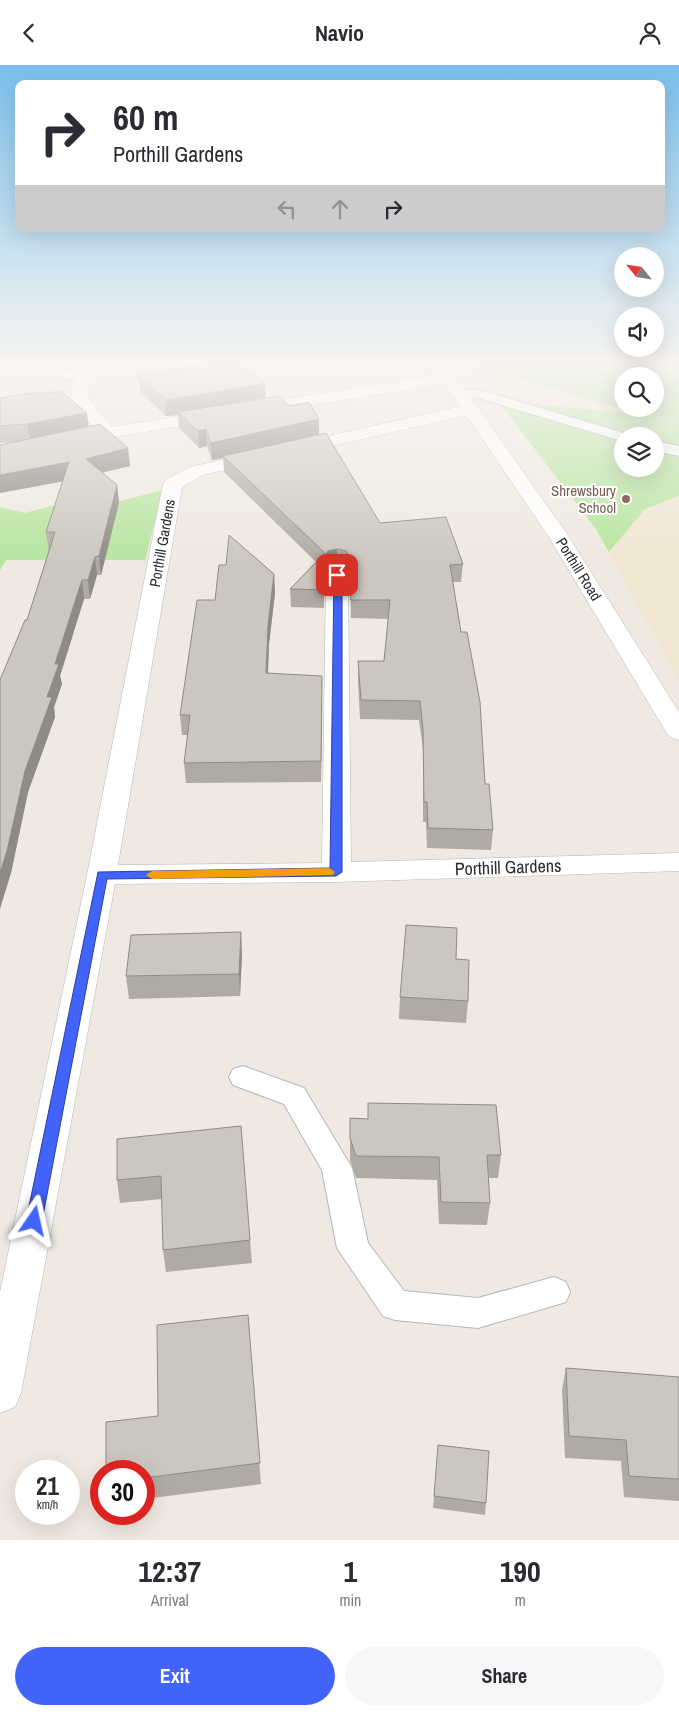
<!DOCTYPE html>
<style>
body{margin:0;font-family:"Archivo Narrow",sans-serif;background:#f7f7f7;color:#2b2b33;height:100vh;display:flex;flex-direction:column;font-size:19px;white-space:nowrap}
*{box-sizing:border-box;margin:0}
p{font-size:16px;color:#7c7c81}
.icon{flex:none;width:28px;height:28px;fill:none;stroke:currentColor;stroke-width:2;stroke-linecap:round;stroke-linejoin:round}
.map{position:relative;height:1475px;overflow:hidden}
.side{display:flex;flex-direction:column;background:#fff;flex:1}
.side>*{flex:none}
.guide{position:absolute;left:15px;top:15px;width:650px;height:152px;border-radius:10px;box-shadow:0 5px 20px #0002;background:#fff;color:#2b2b33;overflow:hidden}
.needle{width:32px;rotate:300deg}
.fabs{position:absolute;left:614px;top:182px;display:grid;gap:10px}
.fabs a{display:grid;place-items:center;width:50px;height:50px;border-radius:50%;background:#fff;box-shadow:0 5px 20px #0002;font-size:25px}
.speed{position:absolute;left:15px;top:1395px;display:flex;gap:10px;font-size:25px;font-weight:700;text-align:center}
.speed>*{display:grid;place-content:center;width:65px;height:65px;border-radius:50%;background:#fff;box-shadow:0 5px 20px #0002;line-height:1}
.speed small{font-size:12px;font-weight:400}
.speed .limit{border:8px solid #d22;background:#fff;color:#111}
.pin{position:absolute;display:grid;place-items:center;width:42px;height:42px;color:#fff;margin:-21px;border-radius:10px;box-shadow:0 2px 8px #0006}
.me{position:absolute;width:55px;margin:-28px;rotate:11deg;stroke-linejoin:round;filter:drop-shadow(0 0 4px #0008)}
.turn{display:flex;align-items:center;gap:18px;height:105px;padding:0 15px;font-size:22px}
.turn .icon{width:65px;height:65px;stroke-width:2.5}
.turn b{display:block;font-size:35px;line-height:42px}
.lanes{display:flex;align-items:center;height:48px;padding:0 15px;background:#0003;justify-content:center;gap:25px;direction:ltr}
.lanes .off{opacity:.35}
.eta{display:flex;justify-content:space-evenly;align-items:center;height:85px;text-align:center}
.eta b{font-size:30px;font-weight:700;line-height:35px}
.primary-button{display:flex;gap:10px;margin-top:auto;padding:10px 15px}
.primary-button a{flex:1;height:58px;border-radius:30px;background:#4264fb;color:#fff;font-size:20px;font-weight:700;line-height:58px;text-align:center}
.primary-button a+a{background:#f7f7f7;color:#2b2b33}
header{display:flex;justify-content:space-between;align-items:center;height:65px;padding:0 15px;background:#fff;font-size:22px;font-weight:700}
.map>svg:first-child{display:block}
.education{fill:#f0e6d1;fill-rule:evenodd}
.green{fill:#b6e59e;fill-rule:evenodd}
.lines{fill:none;stroke-linecap:round;stroke-linejoin:round}
.lane-casing{stroke:#b4b7c1;stroke-width:2}
.street-casing{stroke:#b4b7c1;stroke-width:1}
.secondary-casing{stroke:#b4b7c1;stroke-width:1}
.lane{fill:#fff;fill-rule:evenodd}
.street{fill:#fff;fill-rule:evenodd}
.secondary{fill:#fff;fill-rule:evenodd}
.wall{fill:#afaba4}
.shaded-wall{fill:#8e8b86}
.building{fill:#cbc7bf;stroke:#8e8b86}
.route{fill:#4264fb;stroke:#2b41a3}
.slow{fill:#f59e0b}
.education-dot{fill:#8d6e63;stroke:#fff;stroke-width:2}
.labels{text-anchor:middle;dominant-baseline:central;stroke-width:4;stroke-linejoin:round;paint-order:stroke}
.far-education-label{font-size:15px;fill:#785e54;stroke:#fff;text-anchor:end}
.far-street-label{font-size:15px;fill:#2e2e2e;stroke:#fff}
.street-label{font-size:18px;fill:#2e2e2e;stroke:#fff}
</style>
<header><svg class="icon" aria-label="back" viewBox="0 0 24 24"><path d="M15 5l-7 7 7 7"/></svg>Navio<svg class="icon" aria-label="person" viewBox="0 0 24 24"><circle cx="12" cy="8" r="4"/><path d="M4 21q1-7 8-7t8 7"/></svg></header>
<div class="map">
<svg width="679" height="1475" viewBox="0 0 679 1475">
<rect width="100%" height="100%" fill="#efe9e1"/>
<!-- education -->
<path class="education" d="M465,294H679V615L596,465ZM622,311H655V344H622ZM622,371H655V404H622Z"/>
<!-- green -->
<path class="green" d="M471,294H679V431L645,444L609,487L596,464L498,336L638,349L493,305ZM622,311H655V344H622ZM622,371H655V404H622Z
M163,425L145,495H6L0,505V442L25,448L85,432L97,442Z"/>
<g class="lines">
<defs>
<path id="lane" d="M65,306L89,309L96,313L89,317L60,313L58,310L60,307Z
M460,324L484,326L627,369L629,371H622V376L478,333L455,331L453,328L455,325Z
M655,376L679,381V391L655,386Z
M243,1001L304,1023L352,1103L368,1178L404,1226L478,1233L554,1212L566,1217L570,1227L566,1237L478,1263L395,1255L383,1251L337,1183L322,1105L284,1039L233,1020L229,1012L233,1004Z"/>
<path id="street" d="M109,294H128L89,320L88,333L112,362L449,308L455,309L457,313L455,317L449,318L108,373L0,396V384L96,365L70,334L73,318Z
M471,339L477,340L480,344L477,348L203,410L182,422L118,800L322,798L326,510L329,505L337,503L345,505L348,510L351,797L679,788V806L336,817L115,819L21,1328L15,1342L0,1348V1227L87,810L163,419L166,415L190,402Z"/>
<path id="secondary" d="M433,294H449L457,313L567,469L679,647V675L670,672L666,667L547,469L441,313Z"/>
</defs>
<!-- lane casing -->
<use href="#lane" class="lane-casing"/>
<!-- street casing -->
<use href="#street" class="street-casing"/>
<!-- secondary casing -->
<use href="#secondary" class="secondary-casing"/>
<!-- lane -->
<use href="#lane" class="lane"/>
<!-- street -->
<use href="#street" class="street"/>
<!-- secondary -->
<use href="#secondary" class="secondary"/>
</g>
<!-- wall -->
<path class="wall" d="M138,310L266,333L290,341L319,354V370L380,458L463,499L461,517H453L493,765L491,785L427,783L426,757H423V684L419,655L360,654L358,615V596H384L388,554L351,553L350,510L345,503L337,501L329,503L324,509V543L291,542L290,524L316,497L224,407L223,393L212,395L207,381L199,383L179,363L178,350L166,351L140,326Z
M39,329L89,362L128,383L130,401L102,407L117,420L119,438L101,510H97L90,534H84L60,611L62,619L54,642L55,652L28,727L11,808L27,555L49,486L46,467L63,416L15,377L0,378V333Z
M226,500L274,509L275,528L269,579L268,608L322,631L321,717L186,718L184,698L188,670H182L180,650Z
M242,889L240,931L129,934L126,911Z
M456,894L468,936L466,958L399,954L400,932Z
M368,1038L501,1090L498,1113H488L490,1138L487,1160L439,1159L437,1115L356,1113L350,1095V1053L368,1054Z
M117,1074L250,1175L252,1198L166,1207L163,1185L162,1134L120,1138L117,1115Z
M248,1250L261,1419L144,1434V1406L158,1351Z
M566,1303L679,1312V1436L624,1432L621,1396L565,1393L562,1325Z
M438,1380L486,1438L485,1450L433,1443Z"/>
<!-- shaded-wall -->
<path class="shaded-wall" d="M265,319L266,335L178,347V350L166,351L165,335Z
M87,348L89,364L30,376L27,359Z
M319,354V371L223,391V393L212,395L211,378Z
M206,364L207,381L199,383L198,366Z
M128,383L130,401L88,411L86,394Z
M69,397L71,415L0,428V410Z
M117,420L119,438L101,510L99,491Z
M337,484V501L329,503L324,509V543V491L328,486Z
M95,492L97,510L90,534L88,515Z
M274,509L275,528L269,579L267,628L266,608L268,560Z
M82,515L84,534L60,611L62,619L54,642L55,652L28,727L11,808L0,844V808L25,706L47,632L55,599Z
M322,611V631L321,717V696Z
M241,867L242,889L240,931L239,909Z"/>
<!-- building -->
<path class="building" d="M236,294L265,319L165,335L138,310Z
M61,326L87,348L27,359L0,361V333L37,327L39,329Z
M279,331L290,341L309,337L319,354L211,378L206,364L198,366L178,347Z
M100,359L128,383L86,394L117,420L99,491L95,492L88,515H82L55,599H59L47,632H52L25,706L7,786L0,808V615L25,555H27L55,467H46L69,397L0,410V380Z
M326,368L380,458L446,452L463,499L450,500L461,567H467L480,637L485,719H489L493,765L428,763L427,737H424L423,664L420,636L361,635L358,596H384L390,535H351L350,492L346,486L337,484L328,486L324,491V525L290,524L325,488L223,391Z
M229,470L274,509L268,560L266,608L322,611L321,696L184,698L190,650H180L197,535H215L219,500H226Z
M406,860L457,863L456,894L469,895L468,936L400,932Z
M241,867L239,909L126,911L131,870Z
M368,1038L496,1040L501,1090H487L490,1138L441,1137L439,1092L356,1091L350,1073V1053L368,1054Z
M241,1061L250,1175L163,1185L161,1111L117,1115V1074Z
M248,1250L260,1398L144,1413V1406H106V1357L158,1351L157,1260Z
M566,1303L679,1312V1414L629,1411L626,1375L569,1371Z
M438,1380L489,1386L486,1438L434,1431Z"/>
<!-- sky -->
<linearGradient id="sky" x2="0" y2="1"><stop stop-color="#7abfeb"/><stop offset="0.59" stop-color="#f8f5f2"/><stop offset="1" stop-color="#f8f5f2" stop-opacity="0"/></linearGradient>
<rect width="679" height="500" fill="url(#sky)"/>
<!-- route -->
<path class="route" d="M334,508L342,510V807L336,811L107,814L42,1156L40,1160L34,1162L28,1160L26,1156L98,807L330,803Z"/>
<!-- slow -->
<path class="slow" d="M329,803L335,807L333,810L152,814L146,810L152,806Z"/>
<!-- markers -->
<circle class="education-dot" cx="626" cy="434" r="5"/>
<g class="labels">
<!-- far-education labels -->
<g class="far-education-label">
<text x="616" y="425">Shrewsbury<tspan x="616" dy="17">School</tspan></text>
</g>
<!-- far-street labels -->
<g class="far-street-label">
<text transform="translate(162 478) rotate(-80)">Porthill Gardens</text>
<text transform="translate(579 504) rotate(58)">Porthill Road</text>
</g>
<!-- street labels -->
<g class="street-label">
<text transform="translate(508 802) rotate(-2)">Porthill Gardens</text>
</g>
</g>
</svg>
<div class="fabs">
<a><svg class="needle" viewBox="-14 -14 28 28"><path d="M0-13l5 13h-10z" fill="#e53935"/><path d="M0 13l5-13h-10z" fill="#7c7c81"/></svg></a>
<a><svg class="icon" aria-label="sound" viewBox="0 0 24 24"><path d="M4 9h4l5-4v14l-5-4H4zM17 9q2 3 0 6"/></svg></a>
<a><svg class="icon" aria-label="search" viewBox="0 0 24 24"><circle cx="10" cy="10" r="6"/><path d="M15 15l6 6"/></svg></a>
<a><svg class="icon" aria-label="layers" viewBox="0 0 24 24"><path d="M12 4l9 5-9 5-9-5zM3 14l9 5 9-5"/></svg></a>
</div>
<div class="speed"><div>21<small>km/h</small></div><div class="limit">30</div></div>
<div class="pin" style="left:337px;top:510px;background:#d93025"><svg class="icon" aria-label="arrive" viewBox="0 0 24 24"><path d="M6 21V4h12l-3 4 3 4H6"/></svg></div>
<svg class="me" style="left:34px;top:1156px" viewBox="-20 -20 40 40"><path d="M0-17L14 15 0 8-14 15z" fill="#4264fb" stroke="#fff" stroke-width="4"/></svg>
<div class="guide">
<div class="turn"><svg class="icon" aria-label="right" viewBox="0 0 24 24"><path d="M7 20v-9h11M14 6l5 5-5 5"/></svg><div><b>60 m</b>Porthill Gardens</div></div>
<div class="lanes"><svg class="icon off" aria-label="left" viewBox="0 0 24 24"><path d="M17 20v-9H6M10 6l-5 5 5 5"/></svg><svg class="icon off" aria-label="ahead" viewBox="0 0 24 24"><path d="M12 20V5M6 11l6-6 6 6"/></svg><svg class="icon" aria-label="right" viewBox="0 0 24 24"><path d="M7 20v-9h11M14 6l5 5-5 5"/></svg></div>
</div>
</div>
<section class="side">
<div class="eta">
<div><b>12:37</b><p>Arrival</p></div>
<div><b>1</b><p>min</p></div>
<div><b>190</b><p>m</p></div>
</div>
<div class="primary-button"><a>Exit</a><a>Share</a></div>
</section>
